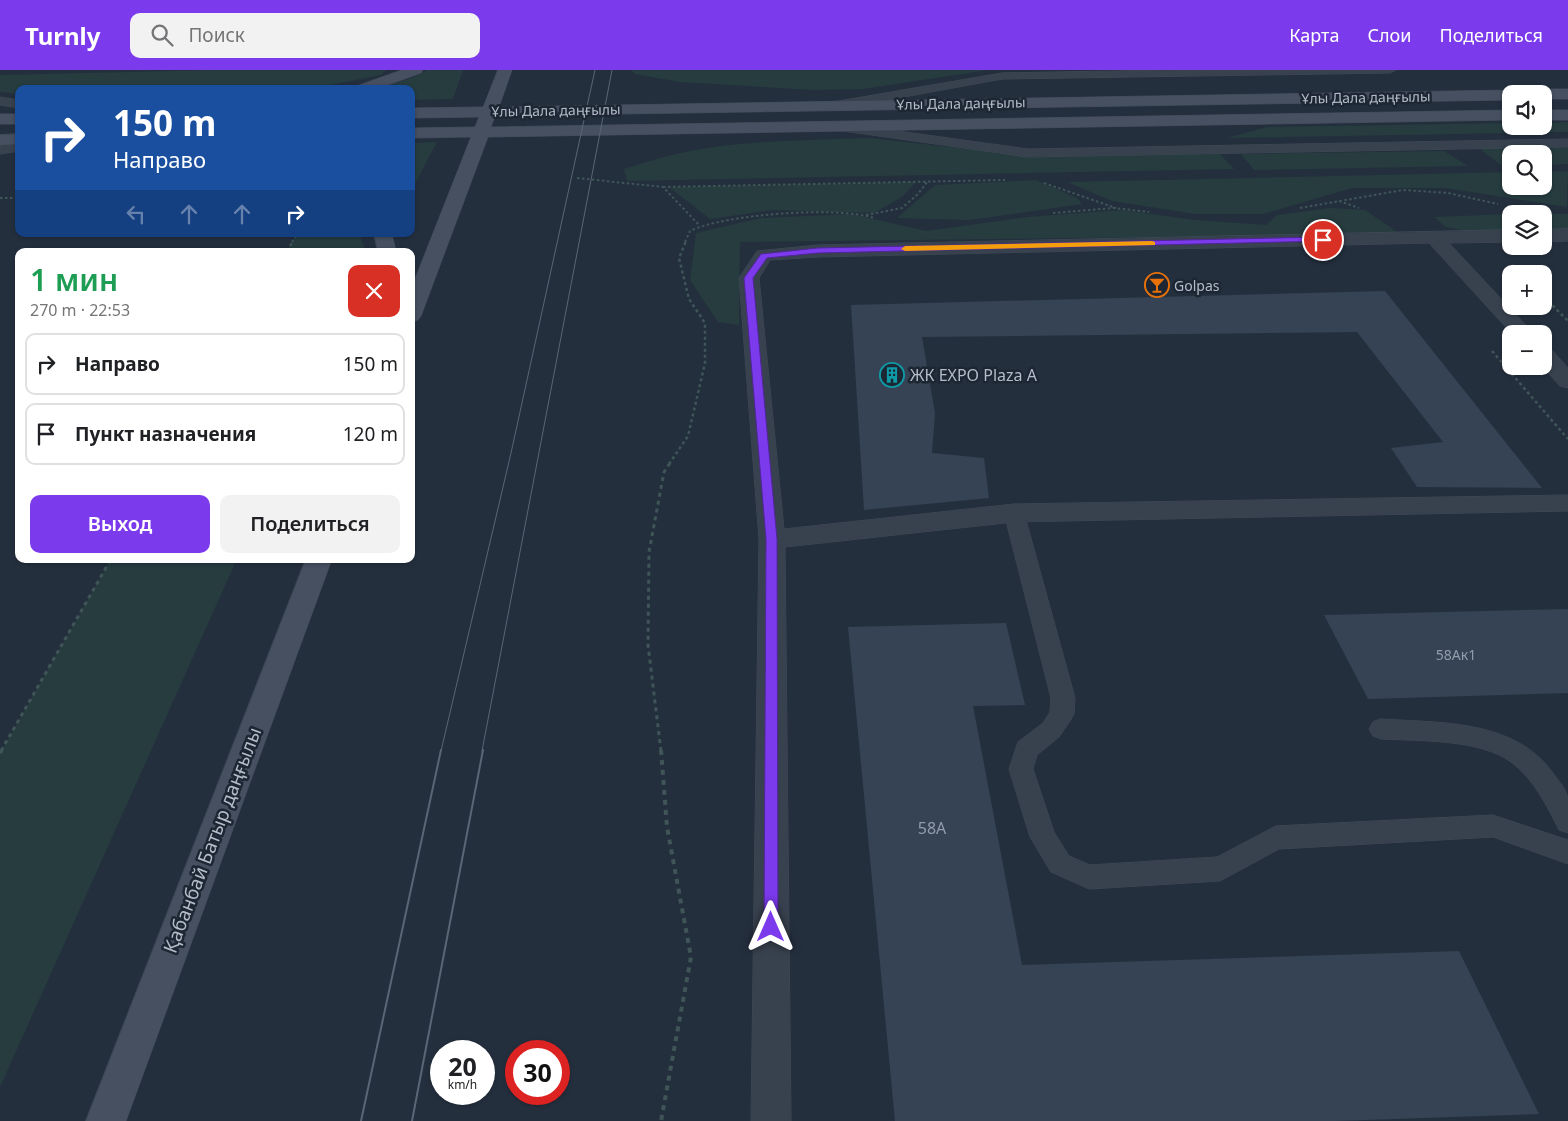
<!DOCTYPE html>
<html lang="ru">
<meta charset="utf-8">
<style>
body{margin:0;font-family:"Noto Sans",sans-serif;background:#f2f2f2;color:#202124;height:100vh;display:flex;flex-direction:column;font-size:19px;white-space:nowrap}
*{box-sizing:border-box;margin:0}
p{font-size:16px;color:#757577}
.icon{flex:none;width:28px;height:28px;fill:none;stroke:currentColor;stroke-width:2;stroke-linecap:round;stroke-linejoin:round}
.map{position:relative;flex:1;overflow:hidden}
.drawer{position:absolute;left:15px;top:178px;width:400px;height:315px;display:flex;flex-direction:column;background:#fff;border-radius:10px;box-shadow:0 1px 4px #0004}
.drawer>*{flex:none}
.hud{position:absolute;left:15px;top:15px;width:400px;height:152px;border-radius:10px;box-shadow:0 1px 4px #0004;background:#1a4fa0;color:#fff;overflow:hidden}
.tools{position:absolute;left:1502px;top:15px;display:grid;gap:10px}
.tools a{display:grid;place-items:center;width:50px;height:50px;border-radius:10px;background:#fff;box-shadow:0 1px 4px #0004;font-size:25px}
.speed{position:absolute;left:430px;top:970px;display:flex;gap:10px;font-size:25px;font-weight:700;text-align:center}
.speed>*{display:grid;place-content:center;width:65px;height:65px;border-radius:50%;background:#fff;box-shadow:0 1px 4px #0004;line-height:1}
.speed small{font-size:12px;font-weight:400}
.speed .limit{border:8px solid #d22;background:#fff;color:#111}
.pin{position:absolute;display:grid;place-items:center;width:42px;height:42px;color:#fff;margin:-21px;border:2px solid #fff;border-radius:50%;box-shadow:0 1px 5px #0007}
.me{position:absolute;width:55px;margin:-28px;rotate:0deg;stroke-linejoin:round;filter:drop-shadow(0 0 4px #0008)}
.turn{display:flex;align-items:center;gap:18px;height:105px;padding:0 15px;font-size:22px}
.turn .icon{width:65px;height:65px;stroke-width:2.5}
.turn b{display:block;font-size:35px;line-height:42px}
.lanes{display:flex;align-items:center;height:48px;padding:0 15px;background:#0003;justify-content:center;gap:25px;direction:ltr}
.lanes .off{opacity:.35}
.round{display:grid;place-items:center;flex:none;width:52px;height:52px;border-radius:10px;background:#f2f2f2}
.summary{display:flex;align-items:center;justify-content:space-between;height:85px;padding:0 15px}
h1{font-size:30px;font-weight:600;line-height:38px;color:#1e9e55}
.cta{display:flex;gap:10px;margin-top:auto;padding:10px 15px}
.cta a{flex:1;height:58px;border-radius:10px;background:#7c3aed;color:#fff;font-size:20px;font-weight:600;line-height:58px;text-align:center}
.cta a+a{background:#f2f2f2;color:#202124}
ul{padding:0;list-style:none}
li{display:flex;align-items:center;gap:15px;height:62px;margin:0 10px 8px;padding:0 5px;border:2px solid #e0e0e0;border-radius:10px}
li div{flex:1}
li b{display:block;font-size:19px}
li em{font-style:normal}
header{display:flex;align-items:center;gap:30px;box-sizing:border-box;height:70px;padding:0 25px;background:#7c3aed;color:#fff}
header strong{font-size:24px}
nav{display:flex;gap:28px;margin-inline-start:auto;font-size:18px}
.search{width:350px;height:45px;background:#f2f2f2;display:flex;align-items:center;gap:12px;box-sizing:border-box;padding:0 18px;border-radius:10px;color:#757577;font-size:19px}
.map>svg:first-child{display:block}
.green{fill:#263c3f}
.building{fill:#364354}
.lines{fill:none;stroke-linecap:round;stroke-linejoin:round}
.service-casing{stroke:#414a57;stroke-width:1}
.minor-casing{stroke:#414a57;stroke-width:1}
.secondary-casing{stroke:#414a57;stroke-width:1}
.path-far3{stroke:#3f5557;stroke-width:2;stroke-dasharray:2.5 2.5;stroke-linecap:butt}
.path-far2{stroke:#3f5557;stroke-width:2.5;stroke-dasharray:3 3;stroke-linecap:butt}
.path-far1{stroke:#3f5557;stroke-width:3;stroke-dasharray:4 4;stroke-linecap:butt}
.path{stroke:#3f5557;stroke-width:4;stroke-dasharray:5 5;stroke-linecap:butt}
.service{fill:#38414e;fill-rule:evenodd}
.minor{fill:#38414e;fill-rule:evenodd}
.secondary{fill:#465061;fill-rule:evenodd}
.tram-far1{stroke:#5a6575;stroke-width:1}
.tram{stroke:#5a6575;stroke-width:2}
.route{fill:#7c3aed;stroke:#51269a}
.slow{fill:#f59e0b}
.labels{text-anchor:middle;dominant-baseline:central;stroke-width:5;stroke-linejoin:round;paint-order:stroke}
.far-street-label{font-size:14px;fill:#b4bcc9;stroke:#1d2633}
.far-poi-label{font-size:14px;fill:#b4bcc9;stroke:#1d2633;text-anchor:start}
.number-label{font-size:14px;fill:#929caa}
.poi-label{font-size:16px;fill:#b4bcc9;stroke:#1d2633;text-anchor:start}
.near-number-label{font-size:16px;fill:#929caa}
.near-street-label{font-size:19px;fill:#b4bcc9;stroke:#1d2633}
</style>
<header>
<strong>Turnly</strong>
<div class="search"><svg class="icon" aria-label="search" viewBox="0 0 24 24"><circle cx="10" cy="10" r="6"/><path d="M15 15l6 6"/></svg>Поиск</div>
<nav><a>Карта</a><a>Слои</a><a>Поделиться</a></nav>
</header>
<div class="map">
<svg width="1568" height="1051" viewBox="0 0 1568 1051">
<rect width="100%" height="100%" fill="#242f3e"/>
<!-- green -->
<path class="green" d="M215,0H386L381,5L310,19H19V24L0,22V5Z
M427,0H463L453,29L411,30V19H376L414,7Z
M632,0H988L863,19L813,20L680,12L634,4Z
M1568,52V62L1227,68L1267,57L1511,53V56H1544V53Z
M869,68L1041,87L1219,83L1234,99L627,111L624,99C650,91 675,83 702,79C757,70 813,70 869,68Z
M437,72L411,121V73Z
M1568,78V94L1544,95V84H1511V95H1501L1480,79Z
M1444,81L1468,96L1254,100L1241,84Z
M1568,101L1567,137L1445,118H1352L1263,144H1195L1112,131L1067,112L1511,102V116H1544V102Z
M1036,110L1077,128L1082,134L970,150L897,148L935,115Z
M916,112L902,127L874,143L772,140L710,149L669,117Z
M1330,138L1365,140L1400,164L740,172L739,255L718,252L690,210L696,163L761,148L852,144L926,161L1027,147L1121,140L1195,150L1266,155L1277,145Z
M1511,144V161L1471,162L1446,157L1434,147Z
M1544,144H1568V160H1544Z
M297,164H359L366,181H287Z
M111,489H237L0,1017V683Z"/>
<!-- building -->
<path class="building" d="M1385,221L1542,418L1417,417L1391,378L1443,372L1357,262L922,267L935,343L932,383L984,388L989,428L864,440L851,235Z
M1568,539V623L1368,629L1324,545Z
M1006,553L1025,635L973,636L1022,895L1459,881L1539,1044L1336,1051H895L848,557Z"/>
<g class="lines">
<defs>
<path id="service" d="M1171,0H1396L1390,3L1002,9L833,40L827,36L833,32L1002,3Z
M0,27L19,30V38L0,35Z
M840,53L1028,79L1568,69V77L1028,87L836,60L834,57Z
M19,73V81L0,84V76Z
M1014,436L1021,438L1024,443L1075,628L1074,644L1070,651L1059,667L1037,685L1033,699L1054,762L1069,786L1090,795L1217,787L1276,756L1493,745L1568,770V794L1493,767L1279,779L1220,811L1089,819L1051,802L1030,767L1009,699L1018,672L1043,653L1050,642L1051,628L1004,443L1007,438Z
M1381,649C1440,653 1514,649 1553,703C1558,710 1567,720 1568,729C1568,740 1568,752 1568,763L1559,760C1547,736 1534,709 1511,692C1480,669 1419,671 1381,669L1373,666L1369,659L1373,652Z"/>
<path id="minor" d="M1568,159V171L1544,172V160Z
M1511,160V172L1449,173L1534,264H1512L1429,173L818,187L770,190L759,208L784,459L1014,434L1568,425V441L1014,452L785,477L791,1051H751L759,469L739,208L757,181L818,175Z
M1544,279L1552,280L1568,298V318L1560,316L1542,296Z"/>
<path id="secondary" d="M402,0H423L421,3L377,19H355L357,16Z
M498,0H512L499,37L1511,20L1518,24H1511V30L495,46L491,57L1511,40V50L488,67L421,246L418,250L411,252V219L471,67L411,68V58L475,57L479,47L411,48V38L483,37Z
M1544,19H1568V29H1544V24H1537L1539,21Z
M1544,40H1568V50H1544Z
M0,44H19V54H0Z
M19,64V74L0,75V65Z
M374,164H392L396,181H378Z
M306,489H332L126,1051H86Z"/>
</defs>
<!-- service casing -->
<use href="#service" class="service-casing"/>
<!-- minor casing -->
<use href="#minor" class="minor-casing"/>
<!-- secondary casing -->
<use href="#secondary" class="secondary-casing"/>
<!-- path-far3 -->
<path class="path-far3" d="M577,108L663,117L700,156
M1044,113L1116,138
M663,117L1005,110
M0,128H19
M1339,131L1359,138
M1516,136L1535,139
M1300,138L1403,120L1448,123L1498,134
M1053,143L1114,138L1149,142
M866,145L902,138L918,124L927,112
M292,172L297,164
M685,172L690,161C724,144 838,136 874,148"/>
<!-- path-far2 -->
<path class="path-far2" d="M287,181L293,171
M1512,195L1521,204
M1544,227L1568,251
M1492,281L1568,369
M669,394L688,366L705,293V253L689,229L679,188L686,171"/>
<!-- path-far1 -->
<path class="path-far1" d="M1,681L111,489
M661,681L648,575L649,482L664,402L670,393"/>
<!-- path -->
<path class="path" d="M661,680L667,757L691,887L661,1051
M0,683L2,680"/>
<!-- service -->
<use href="#service" class="service"/>
<!-- minor -->
<use href="#minor" class="minor"/>
<!-- secondary -->
<use href="#secondary" class="secondary"/>
<!-- tram-far1 -->
<path class="tram-far1" d="M441,681L511,383L595,0
M482,681L612,0"/>
<!-- tram -->
<path class="tram" d="M361,1051L441,680
M412,1051L483,680"/>
</g>
<!-- route -->
<path class="route" d="M1323,167L1326,170L1325,171L818,183L767,188L753,208L777,469L778,857L776,862L771,864L766,862L764,857L766,469L744,208L761,184L818,178Z"/>
<!-- slow -->
<path class="slow" d="M1152,171L1155,172V175L905,181L901,179L905,176Z"/>
<!-- icons -->
<defs>
<symbol id="bar-ring" viewBox="-11 -11 22 22"><circle r="9.5" fill="#1d2633" stroke="#e8710a" stroke-width="1.5"/><path d="M-6-5H6L.8 .8V4.5H3.5V6h-7V4.5H-.8V.8Z" fill="#e8710a"/></symbol>
<symbol id="building-ring" viewBox="-11 -11 22 22"><circle r="9.5" fill="#1d2633" stroke="#0f9aa8" stroke-width="1.5"/><path d="M-4-6H4V6H1V3H-1V6H-4ZM-2.5-4.3h1.7v1.8h-1.7ZM.8-4.3h1.7v1.8H.8ZM-2.5-1h1.7V.8h-1.7ZM.8-1h1.7V.8H.8Z" fill="#0f9aa8"/></symbol>
</defs>
<g fill-rule="evenodd">
<use href="#bar-ring" x="1143" y="201" width="28" height="28"/>
<use href="#building-ring" x="878" y="291" width="28" height="28"/>
</g>
<g class="labels">
<!-- far-street labels -->
<g class="far-street-label">
<text transform="translate(1366 27) rotate(-1)">Ұлы Дала даңғылы</text>
<text transform="translate(961 33) rotate(-1)">Ұлы Дала даңғылы</text>
<text transform="translate(556 40) rotate(-1)">Ұлы Дала даңғылы</text>
</g>
<!-- far-poi labels -->
<g class="far-poi-label">
<text x="1174" y="215">Golpas</text>
</g>
<!-- number labels -->
<g class="number-label">
<text x="1456" y="584">58Ак1</text>
</g>
<!-- poi labels -->
<g class="poi-label">
<text x="910" y="305">ЖК EXPO Plaza A</text>
</g>
<!-- near-number labels -->
<g class="near-number-label">
<text x="932" y="758">58А</text>
</g>
<!-- near-street labels -->
<g class="near-street-label">
<text transform="translate(212 770) rotate(-69)">Қабанбай Батыр даңғылы</text>
</g>
</g>
</svg>
<div class="tools">
<a><svg class="icon" aria-label="sound" viewBox="0 0 24 24"><path d="M4 9h4l5-4v14l-5-4H4zM17 9q2 3 0 6"/></svg></a>
<a><svg class="icon" aria-label="search" viewBox="0 0 24 24"><circle cx="10" cy="10" r="6"/><path d="M15 15l6 6"/></svg></a>
<a><svg class="icon" aria-label="layers" viewBox="0 0 24 24"><path d="M12 4l9 5-9 5-9-5zM3 14l9 5 9-5"/></svg></a>
<a>+</a>
<a>−</a>
</div>
<div class="speed"><div>20<small>km/h</small></div><div class="limit">30</div></div>
<div class="pin" style="left:1323px;top:170px;background:#d93025"><svg class="icon" aria-label="arrive" viewBox="0 0 24 24"><path d="M6 21V4h12l-3 4 3 4H6"/></svg></div>
<svg class="me" style="left:771px;top:857px" viewBox="-20 -20 40 40"><path d="M0-17L14 15 0 8-14 15z" fill="#7c3aed" stroke="#fff" stroke-width="4"/></svg>
<div class="hud">
<div class="turn"><svg class="icon" aria-label="right" viewBox="0 0 24 24"><path d="M7 20v-9h11M14 6l5 5-5 5"/></svg><div><b>150 m</b>Направо</div></div>
<div class="lanes"><svg class="icon off" aria-label="left" viewBox="0 0 24 24"><path d="M17 20v-9H6M10 6l-5 5 5 5"/></svg><svg class="icon off" aria-label="ahead" viewBox="0 0 24 24"><path d="M12 20V5M6 11l6-6 6 6"/></svg><svg class="icon off" aria-label="ahead" viewBox="0 0 24 24"><path d="M12 20V5M6 11l6-6 6 6"/></svg><svg class="icon" aria-label="right" viewBox="0 0 24 24"><path d="M7 20v-9h11M14 6l5 5-5 5"/></svg></div>
</div>
<section class="drawer">
<div class="summary"><div><h1>1 мин</h1><p>270 m · 22:53</p></div><a class="round" style="background:#d93025;color:#fff"><svg class="icon" aria-label="close" viewBox="0 0 24 24"><path d="M6 6l12 12M18 6L6 18"/></svg></a></div>
<ul>
<li><svg class="icon" aria-label="right" viewBox="0 0 24 24"><path d="M7 20v-9h11M14 6l5 5-5 5"/></svg><div><b>Направо</b></div><em>150 m</em></li>
<li><svg class="icon" aria-label="arrive" viewBox="0 0 24 24"><path d="M6 21V4h12l-3 4 3 4H6"/></svg><div><b>Пункт назначения</b></div><em>120 m</em></li>
</ul>
<div class="cta"><a>Выход</a><a>Поделиться</a></div>
</section>
</div>
